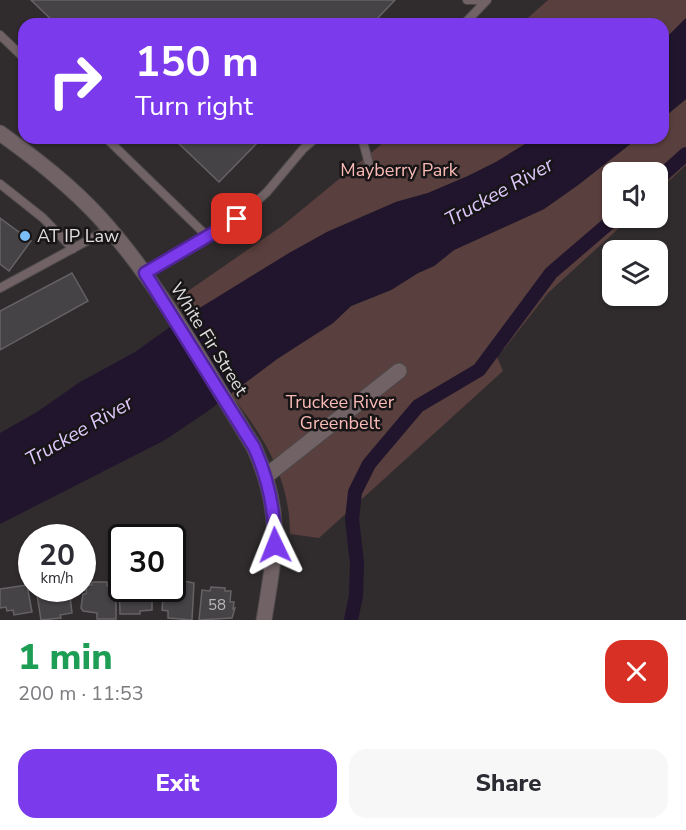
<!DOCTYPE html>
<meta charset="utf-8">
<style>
body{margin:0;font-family:"Nunito Sans",sans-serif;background:#f7f7f7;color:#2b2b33;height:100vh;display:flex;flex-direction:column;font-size:22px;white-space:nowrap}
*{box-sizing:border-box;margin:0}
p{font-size:20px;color:#7c7c81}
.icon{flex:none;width:33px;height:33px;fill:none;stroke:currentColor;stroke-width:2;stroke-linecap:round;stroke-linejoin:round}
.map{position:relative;height:620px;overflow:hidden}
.details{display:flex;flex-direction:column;background:#fff;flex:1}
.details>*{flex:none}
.banner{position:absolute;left:18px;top:18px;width:651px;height:126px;border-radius:18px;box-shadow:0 2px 4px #0004;background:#7c3aed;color:#fff;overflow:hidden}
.fabs{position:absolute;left:602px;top:162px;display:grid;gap:12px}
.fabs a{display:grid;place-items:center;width:66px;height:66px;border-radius:12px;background:#fff;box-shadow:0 2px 4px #0004;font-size:30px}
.speed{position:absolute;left:18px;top:524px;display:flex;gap:12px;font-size:30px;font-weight:700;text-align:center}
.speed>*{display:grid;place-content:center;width:78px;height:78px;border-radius:50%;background:#fff;box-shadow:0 2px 4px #0004;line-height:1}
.speed small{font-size:15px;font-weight:400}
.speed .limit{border:3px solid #111;border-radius:9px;background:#fff;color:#111}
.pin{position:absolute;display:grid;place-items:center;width:51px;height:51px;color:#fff;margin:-26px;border-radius:12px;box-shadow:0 3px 9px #0006}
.me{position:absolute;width:66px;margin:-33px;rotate:358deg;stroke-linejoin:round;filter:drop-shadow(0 0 4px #0008)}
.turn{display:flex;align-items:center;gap:21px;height:126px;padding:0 18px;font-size:27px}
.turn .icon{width:78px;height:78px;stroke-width:2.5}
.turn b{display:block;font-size:42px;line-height:51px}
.round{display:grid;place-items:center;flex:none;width:63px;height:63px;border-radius:18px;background:#f7f7f7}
.overview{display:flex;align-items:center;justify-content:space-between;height:102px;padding:0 18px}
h1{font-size:36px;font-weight:800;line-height:45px;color:#1e9e55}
.action{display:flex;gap:12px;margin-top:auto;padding:12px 18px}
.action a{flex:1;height:69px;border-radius:18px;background:#7c3aed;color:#fff;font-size:24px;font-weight:800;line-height:69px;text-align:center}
.action a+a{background:#f7f7f7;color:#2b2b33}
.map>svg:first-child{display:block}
.green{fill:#593f3d}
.water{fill:#20152c}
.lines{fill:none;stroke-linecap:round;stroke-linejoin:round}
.canal{stroke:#20152c;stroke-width:14}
.building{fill:#464346;stroke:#656266;stroke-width:1.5}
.lane-casing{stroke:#4c484a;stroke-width:10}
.street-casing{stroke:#4c484a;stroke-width:17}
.lane{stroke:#716265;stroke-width:8}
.street{stroke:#716265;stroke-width:15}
.route-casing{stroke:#51269a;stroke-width:15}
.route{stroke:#7c3aed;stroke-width:10}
.poi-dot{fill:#7abff8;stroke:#171516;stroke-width:2}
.labels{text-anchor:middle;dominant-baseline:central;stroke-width:5;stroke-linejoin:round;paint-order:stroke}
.number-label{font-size:15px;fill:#bab7ba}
.park-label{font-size:18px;fill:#fabbb6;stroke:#171516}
.poi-label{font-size:18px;fill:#e1dee0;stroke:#171516;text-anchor:start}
.street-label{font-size:18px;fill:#e1dee0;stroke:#171516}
.water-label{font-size:20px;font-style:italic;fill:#ddc6fa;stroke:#171516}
</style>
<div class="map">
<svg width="686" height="620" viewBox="0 0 686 620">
<rect width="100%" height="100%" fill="#302c2e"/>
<!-- green -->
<path class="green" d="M548,0H686V18L663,41V24H521Z
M686,99V165L657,192V172H612V218H630L548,293L504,349L495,352L503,371L319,538L290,534C290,478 264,436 230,394L277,359L333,323L351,306L391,290L418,273L434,266L454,250L544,209L578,185L638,138H663V118Z
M389,138H535L496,162L468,176L428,193L396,202L327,232L185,317L175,300L282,226Z"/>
<!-- water -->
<path class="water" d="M686,18V99L663,118V41Z
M535,138H638L578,185L544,209L454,250L434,266L418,273L391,290L351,306L333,323L277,359L208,411L165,440L0,524V433L37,412L80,382L135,352L177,322L289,253L327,232L396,202L428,193L468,176L496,162Z"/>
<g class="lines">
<!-- canal -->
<path class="canal" d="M657,180L686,154
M351,620L356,596L357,563L352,519L355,492L369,464L418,406L479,370L551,273L615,218"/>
</g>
<!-- building -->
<path class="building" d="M31,0H395L372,24H56Z
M173,138H262L219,182Z
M0,218L31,241L9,271L0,264Z
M72,273L88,301L0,350V311Z
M119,576H122V588H152V610L140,611V614H120Z
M179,580L194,583L192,620L168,618V611L162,610L164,588H172L174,581Z
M92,582H107V586H116V619H97V613L83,611L81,608L83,594H86L87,585H92Z
M27,585L32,612L14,615L13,610L7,611L6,607L0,608V589Z
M211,587L225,588V591H231L230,602H234L233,609L235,608L232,618L199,620L202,590L210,591Z
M36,588H69L72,613L60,615L61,618L41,620Z"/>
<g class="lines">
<defs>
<path id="lane" d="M467,0H481
M464,24L487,0
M0,35L24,58
M106,138L207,236
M362,138L369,164
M0,184L43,218L73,249
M145,273L237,219L267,192L303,149L316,138
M0,288L109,229"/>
<path id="street" d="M0,133C36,159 71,186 101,219C162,287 206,370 254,447C284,514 275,551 264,620
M266,476L399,371"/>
</defs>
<!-- lane casing -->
<use href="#lane" class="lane-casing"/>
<!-- street casing -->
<use href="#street" class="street-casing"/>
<!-- lane -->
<use href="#lane" class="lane"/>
<!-- street -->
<use href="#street" class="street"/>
</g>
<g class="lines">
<defs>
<path id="route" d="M237,219L145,273L254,447C269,480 275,510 275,545"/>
</defs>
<!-- route casing -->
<use href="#route" class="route-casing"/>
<!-- route -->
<use href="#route" class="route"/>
</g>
<!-- markers -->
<circle class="poi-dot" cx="25" cy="236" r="6"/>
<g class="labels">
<!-- number labels -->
<g class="number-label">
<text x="217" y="605">58</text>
</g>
<!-- park labels -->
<g class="park-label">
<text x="399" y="170">Mayberry Park</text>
<text x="340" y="402">Truckee River<tspan x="340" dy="21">Greenbelt</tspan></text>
</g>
<!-- poi labels -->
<g class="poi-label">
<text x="37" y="236">AT IP Law</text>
</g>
<!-- street labels -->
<g class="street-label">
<text transform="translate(209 339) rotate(58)">White Fir Street</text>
</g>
<!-- water labels -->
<g class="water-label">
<text transform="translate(499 192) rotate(-29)">Truckee River</text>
<text transform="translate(79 431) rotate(-30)">Truckee River</text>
</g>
</g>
</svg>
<div class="fabs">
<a><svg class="icon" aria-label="sound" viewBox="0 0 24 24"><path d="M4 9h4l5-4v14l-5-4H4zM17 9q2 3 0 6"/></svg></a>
<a><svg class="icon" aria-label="layers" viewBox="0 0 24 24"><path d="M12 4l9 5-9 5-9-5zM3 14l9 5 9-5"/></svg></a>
</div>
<div class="speed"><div>20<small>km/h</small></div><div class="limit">30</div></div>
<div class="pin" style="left:237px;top:219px;background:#d93025"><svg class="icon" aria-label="arrive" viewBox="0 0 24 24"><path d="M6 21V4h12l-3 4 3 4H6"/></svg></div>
<svg class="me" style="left:275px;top:545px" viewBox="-20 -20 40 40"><path d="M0-17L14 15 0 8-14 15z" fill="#7c3aed" stroke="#fff" stroke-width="4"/></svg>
<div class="banner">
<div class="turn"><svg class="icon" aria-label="right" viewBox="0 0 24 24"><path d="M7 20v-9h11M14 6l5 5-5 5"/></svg><div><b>150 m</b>Turn right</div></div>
</div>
</div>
<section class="details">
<div class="overview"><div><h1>1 min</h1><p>200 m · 11:53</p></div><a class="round" style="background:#d93025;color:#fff"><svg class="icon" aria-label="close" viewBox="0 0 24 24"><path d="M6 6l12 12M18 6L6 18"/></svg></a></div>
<div class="action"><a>Exit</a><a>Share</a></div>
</section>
